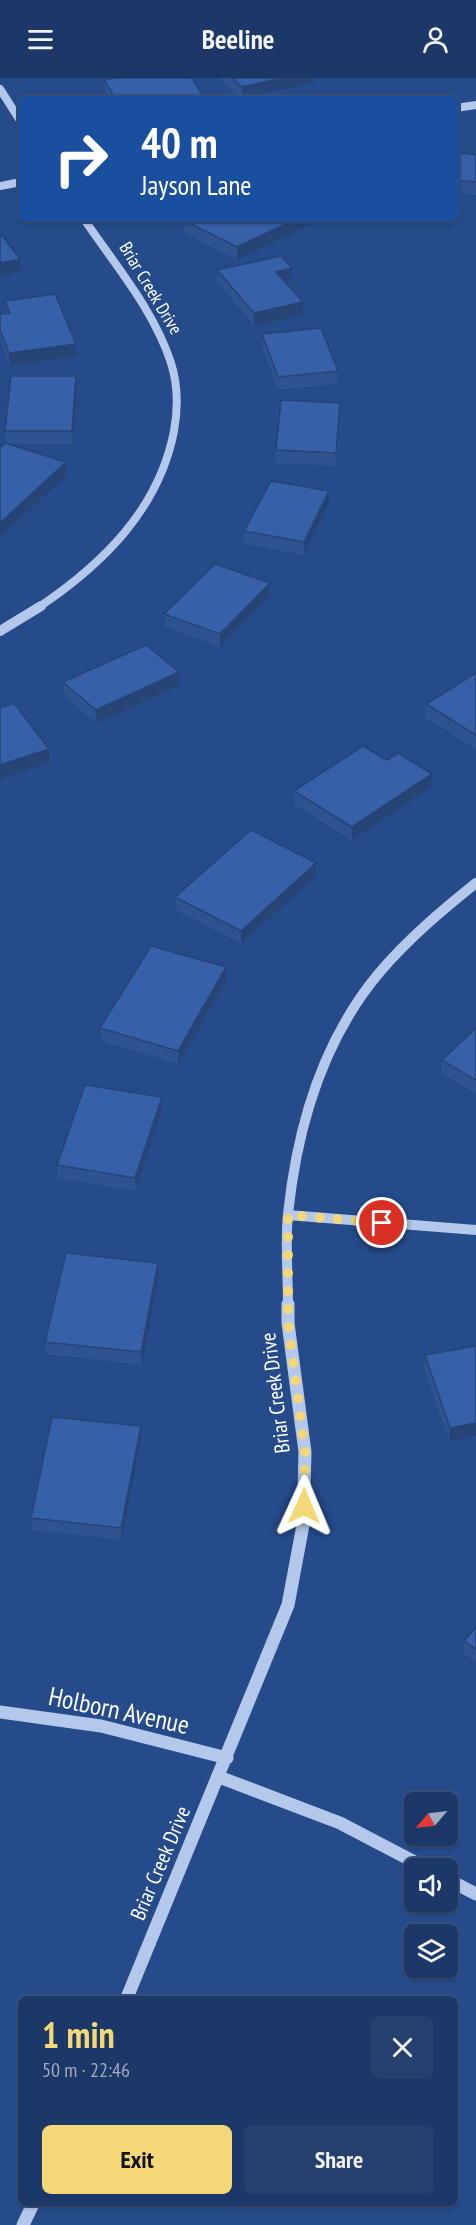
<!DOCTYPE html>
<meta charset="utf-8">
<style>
body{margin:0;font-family:"PT Sans Narrow",sans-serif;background:#253f6e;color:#f1f3f6;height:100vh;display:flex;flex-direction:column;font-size:22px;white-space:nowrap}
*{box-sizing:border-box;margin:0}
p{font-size:20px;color:#a0acc0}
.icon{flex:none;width:33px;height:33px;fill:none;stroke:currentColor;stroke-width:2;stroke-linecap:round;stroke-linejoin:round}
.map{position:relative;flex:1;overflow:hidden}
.panel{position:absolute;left:18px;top:1918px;width:440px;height:210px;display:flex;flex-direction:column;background:#1c3868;border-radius:9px;box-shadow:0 2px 4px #0004,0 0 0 2px #3a527c}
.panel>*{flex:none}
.top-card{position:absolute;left:18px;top:18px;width:441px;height:126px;border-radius:9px;box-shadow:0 2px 4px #0004,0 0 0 2px #3a527c;background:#1a4fa0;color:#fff;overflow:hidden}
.needle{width:39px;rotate:242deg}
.tools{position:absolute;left:404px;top:1714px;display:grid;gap:12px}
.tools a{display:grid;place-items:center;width:54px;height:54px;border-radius:9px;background:#1c3868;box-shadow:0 2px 4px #0004,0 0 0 2px #3a527c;font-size:30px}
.pin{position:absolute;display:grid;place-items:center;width:51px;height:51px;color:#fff;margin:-26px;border:3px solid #fff;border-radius:50%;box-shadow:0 2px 6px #0007}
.me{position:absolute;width:66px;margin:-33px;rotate:1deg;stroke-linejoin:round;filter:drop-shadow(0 0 4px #0008)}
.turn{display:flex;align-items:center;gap:21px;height:126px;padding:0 24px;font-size:27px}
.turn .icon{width:78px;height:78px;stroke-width:2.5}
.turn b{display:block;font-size:42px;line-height:51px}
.round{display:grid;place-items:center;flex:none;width:63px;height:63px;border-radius:9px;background:#253f6e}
.head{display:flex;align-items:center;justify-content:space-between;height:102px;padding:0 24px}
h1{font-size:36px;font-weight:600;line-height:45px;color:#f4d878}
.primary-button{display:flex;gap:12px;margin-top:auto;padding:12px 24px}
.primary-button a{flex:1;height:69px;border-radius:9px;background:#f4d878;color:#111;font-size:24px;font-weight:600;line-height:69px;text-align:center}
.primary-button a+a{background:#253f6e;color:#f1f3f6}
header{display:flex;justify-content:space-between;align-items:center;height:78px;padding:0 24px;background:#1c3868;font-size:27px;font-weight:600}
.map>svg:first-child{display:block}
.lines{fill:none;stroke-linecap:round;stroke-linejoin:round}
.minor-far2{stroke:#b3c8ea;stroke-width:8}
.minor-far1{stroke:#b3c8ea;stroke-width:10}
.minor{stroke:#b3c8ea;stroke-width:13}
.wall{fill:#2e5390}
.shaded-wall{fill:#264476}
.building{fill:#3661a8;stroke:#264476;stroke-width:1.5}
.route{stroke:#f4d878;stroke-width:10;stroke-dasharray:0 18}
.labels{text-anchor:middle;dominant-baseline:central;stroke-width:6;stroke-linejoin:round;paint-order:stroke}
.far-street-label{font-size:18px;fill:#fff;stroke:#254b8b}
.street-label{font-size:21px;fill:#fff;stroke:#254b8b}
.near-street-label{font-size:26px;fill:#fff;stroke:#254b8b}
</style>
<header><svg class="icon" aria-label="menu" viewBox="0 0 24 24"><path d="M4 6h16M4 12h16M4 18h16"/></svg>Beeline<svg class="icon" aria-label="person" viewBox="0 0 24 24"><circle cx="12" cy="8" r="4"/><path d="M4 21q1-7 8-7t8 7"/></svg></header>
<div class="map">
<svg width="476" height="2147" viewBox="0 0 476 2147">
<rect width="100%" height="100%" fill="#254b8b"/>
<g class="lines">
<!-- minor-far2 -->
<path class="minor-far2" d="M0,11L21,44
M456,30L476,27
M0,108L21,104
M39,529C103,486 159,431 174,353C178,331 178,307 171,285C154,232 115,187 84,141"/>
<!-- minor-far1 -->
<path class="minor-far1" d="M0,553L41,528
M288,1137L476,1152
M288,1227C288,1197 285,1165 288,1136C297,1050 323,962 379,895C408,861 441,833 476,805"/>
<!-- minor -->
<path class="minor" d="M0,1634L101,1648L227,1680
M219,1699L340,1745L428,1791
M447,1801L476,1816
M126,1922L288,1527L303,1447L305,1374L288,1245V1226
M23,2147L33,2126"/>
</g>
<!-- wall -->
<path class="wall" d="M219,0H315V4L242,21Z
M104,2L202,16V21H109L105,13Z
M456,74L476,77V117L456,114Z
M185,141H308L307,148L237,182L184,154L183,142Z
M292,190L291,203L285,204L303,224V237L254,248L217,204V192Z
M5,223L77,278L10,288L0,262V236L6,235Z
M262,256L338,293L337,306L278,312L262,268Z
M76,298L77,311L73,366H11L67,397L6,365L5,353Z
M340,325L335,388L275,385L276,372Z
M329,425L304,477L244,466V453Z
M270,518L220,569L165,549L164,536Z
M179,594V607L97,646L64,618L63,604Z
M476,595V671L425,639L426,626Z
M387,682L432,696L431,709L352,763L294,726V713Z
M316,798L241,866L176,832L175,819Z
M226,889L227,902L178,986L101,963L100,950Z
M476,950V1016L441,995L442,982Z
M162,1032L136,1113L58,1100L57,1087Z
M159,1198L142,1287L46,1276L45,1264Z
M476,1268L449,1363L424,1290L425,1277Z
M141,1361L122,1462L32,1452L31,1440Z
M476,1549V1584L463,1575L464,1563Z"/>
<!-- shaded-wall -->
<path class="shaded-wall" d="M282,0H315V4L242,21V9Z
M202,16V21H163Z
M296,141H308L307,148L237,182V169Z
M20,181L21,193L0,198V185Z
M292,190L291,203L276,206V194Z
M303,224V237L254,248V235Z
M76,266L77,278L10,288L9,275Z
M76,298L77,311L73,366L72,353Z
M66,384L67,397L0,459V445Z
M329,413V425L304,477V464Z
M270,505V518L220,569V556Z
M179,594V607L97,646L96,632Z
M49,671L50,684L0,701V687Z
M432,696L431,709L352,763V749Z
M316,785V798L241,866V853Z
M226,889L227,902L178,986V973Z
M162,1019V1032L136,1113L135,1100Z
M158,1185L159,1198L142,1287L141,1274Z
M476,1345V1358L449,1363L450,1350Z
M141,1348V1361L122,1462L121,1450Z"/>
<!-- building -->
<path class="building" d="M116,0H192L202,16L163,21H116L104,2Z
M232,0H282L242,9Z
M456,74L476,77V104L456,102Z
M185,141H296L237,169L183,142Z
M0,155L20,181L0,185Z
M281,178L292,190L276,194L303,224L254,235L217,192Z
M55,216L76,266L9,275L0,252V236L10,235L5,223Z
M321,250L338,293L278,299L262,256Z
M11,298H76L72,353H5Z
M281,322L340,325L336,375L276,372Z
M5,365L66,384L0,445V370Z
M271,403L329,413L304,464L244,453Z
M215,486L270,505L220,556L164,536Z
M146,567L179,594L96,632L63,604Z
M476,595V657L426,626Z
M14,625L49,671L0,687V630Z
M363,668L387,682L398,675L432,696L352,749L294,713Z
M251,752L316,785L241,853L175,819Z
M151,868L226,889L178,973L100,950Z
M476,950V1002L442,982Z
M85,1007L162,1019L135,1100L57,1087Z
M66,1175L158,1185L141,1274L45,1264Z
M476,1268V1345L450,1350L425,1277Z
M52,1339L141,1348L121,1450L31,1440Z
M476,1549V1571L464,1563Z"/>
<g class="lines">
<!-- route -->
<path class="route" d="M304,1428L305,1374L288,1245V1137L382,1145"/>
</g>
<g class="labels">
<!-- far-street labels -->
<g class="far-street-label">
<text transform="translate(151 210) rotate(59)">Briar Creek Drive</text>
</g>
<!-- street labels -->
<g class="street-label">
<text transform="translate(275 1315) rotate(-97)">Briar Creek Drive</text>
<text transform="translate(160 1785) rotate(-67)">Briar Creek Drive</text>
</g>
<!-- near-street labels -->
<g class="near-street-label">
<text transform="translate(119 1632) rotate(12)">Holborn Avenue</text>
</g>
</g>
</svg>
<div class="tools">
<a><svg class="needle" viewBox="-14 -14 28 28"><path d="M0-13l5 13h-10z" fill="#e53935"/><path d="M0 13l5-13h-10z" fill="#a0acc0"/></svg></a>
<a><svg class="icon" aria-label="sound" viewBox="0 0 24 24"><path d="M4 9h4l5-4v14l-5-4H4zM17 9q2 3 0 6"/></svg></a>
<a><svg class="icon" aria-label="layers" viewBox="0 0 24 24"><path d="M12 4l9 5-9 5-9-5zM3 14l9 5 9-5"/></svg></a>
</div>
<div class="pin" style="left:382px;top:1145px;background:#d93025"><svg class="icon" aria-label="arrive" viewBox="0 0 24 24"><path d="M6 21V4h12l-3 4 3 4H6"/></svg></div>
<svg class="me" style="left:304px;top:1428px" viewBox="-20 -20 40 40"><path d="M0-17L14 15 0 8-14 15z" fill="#f4d878" stroke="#fff" stroke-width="4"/></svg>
<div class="top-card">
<div class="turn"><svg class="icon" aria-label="right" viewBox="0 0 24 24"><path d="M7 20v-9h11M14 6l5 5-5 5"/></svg><div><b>40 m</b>Jayson Lane</div></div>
</div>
<section class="panel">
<div class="head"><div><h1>1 min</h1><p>50 m · 22:46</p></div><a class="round"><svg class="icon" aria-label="close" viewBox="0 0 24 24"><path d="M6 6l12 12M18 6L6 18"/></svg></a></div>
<div class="primary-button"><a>Exit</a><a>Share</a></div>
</section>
</div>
